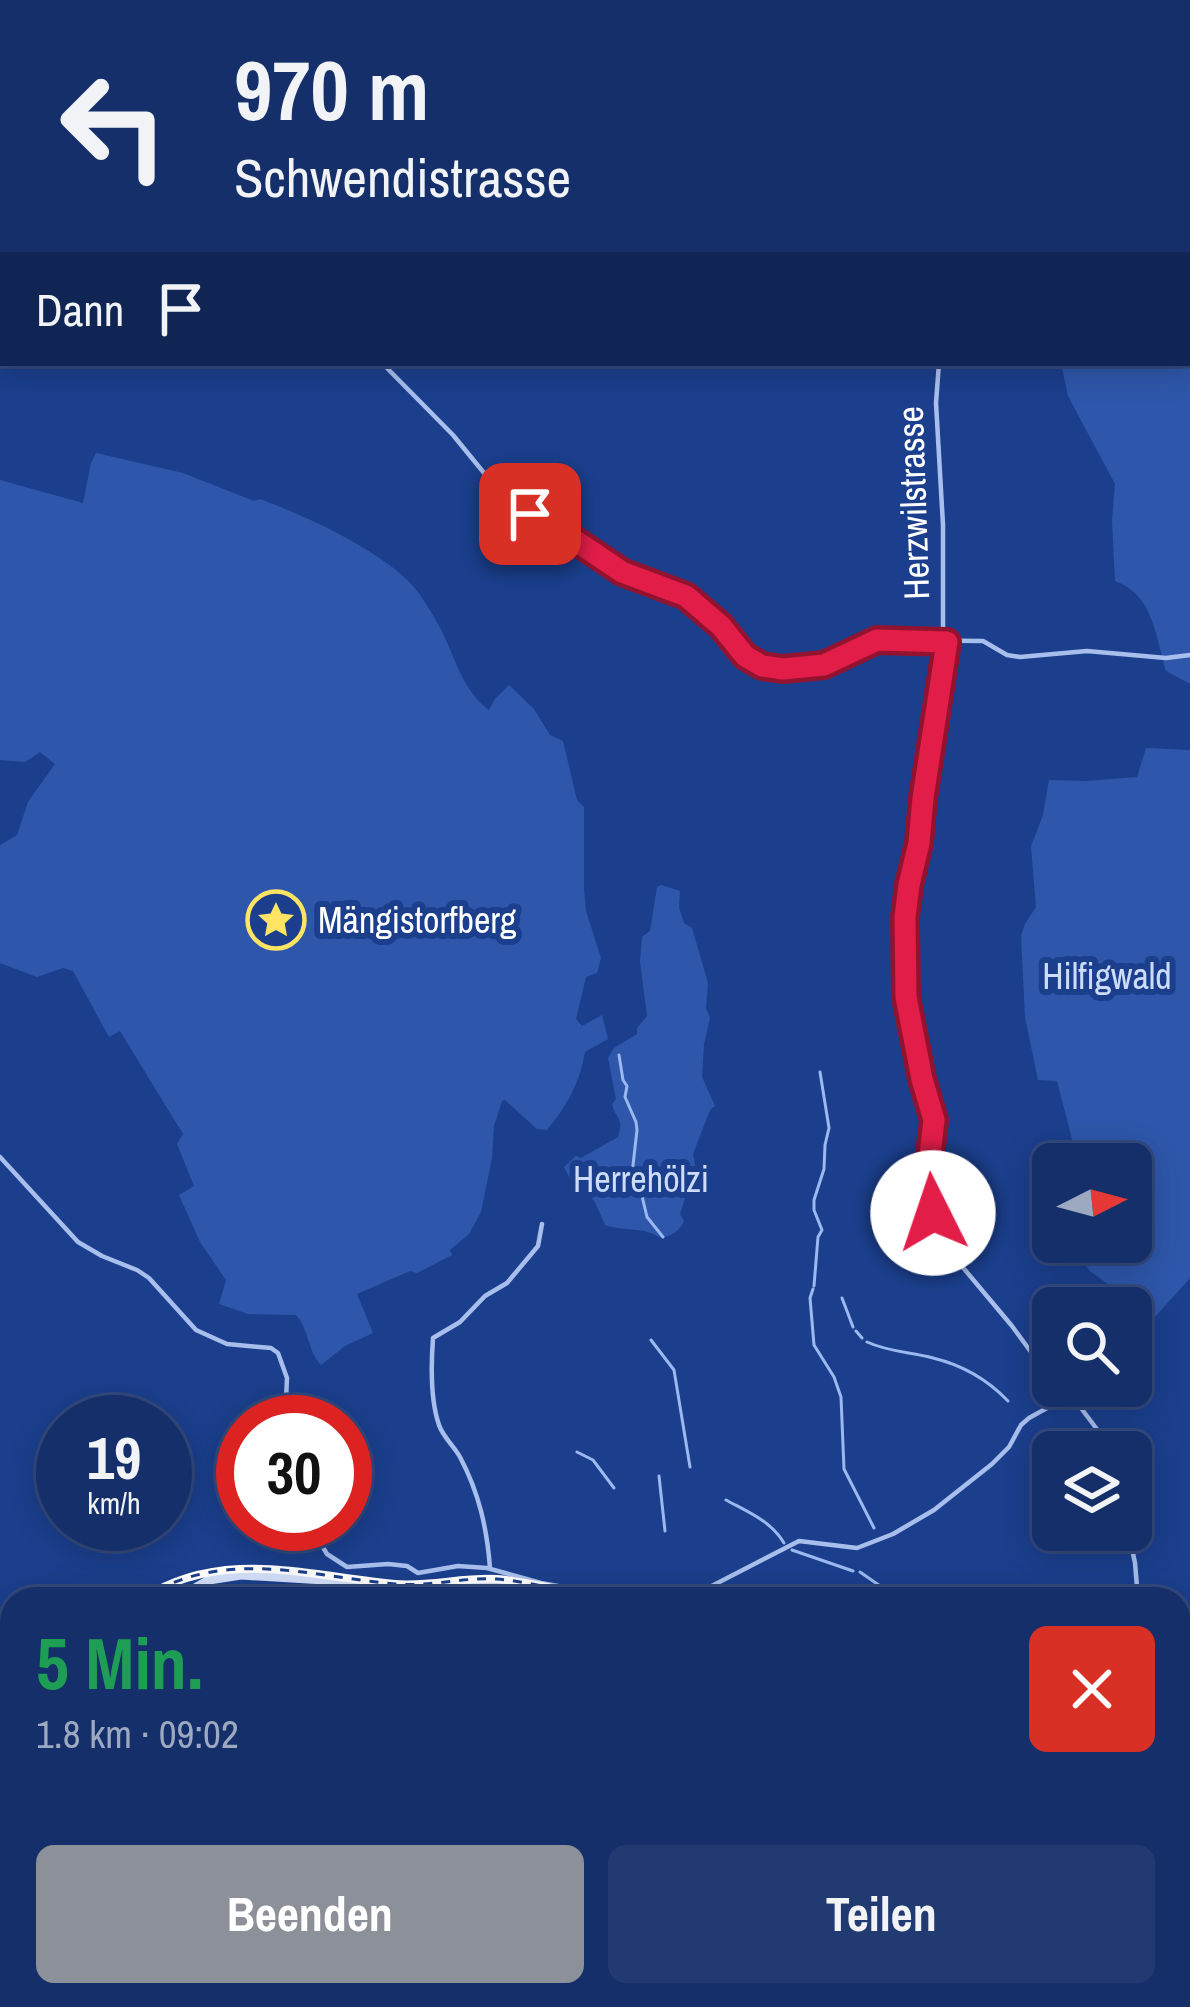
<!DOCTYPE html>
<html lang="de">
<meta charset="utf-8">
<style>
body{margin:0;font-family:"Archivo Narrow",sans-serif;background:#213b72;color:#f1f3f6;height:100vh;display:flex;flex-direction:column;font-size:45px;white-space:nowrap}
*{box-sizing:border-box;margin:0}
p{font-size:39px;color:#9da9c1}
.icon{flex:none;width:66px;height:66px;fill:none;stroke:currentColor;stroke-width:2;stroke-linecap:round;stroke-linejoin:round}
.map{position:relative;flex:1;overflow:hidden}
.details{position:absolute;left:0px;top:1587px;width:1191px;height:420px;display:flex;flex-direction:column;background:#142f6a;border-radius:36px 36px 0 0;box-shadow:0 6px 30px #0003,0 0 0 3px #334a7e}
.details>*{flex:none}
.banner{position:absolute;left:0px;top:0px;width:1191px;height:366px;box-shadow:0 6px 30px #0003,0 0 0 3px #334a7e;background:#142f6a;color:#f1f3f6;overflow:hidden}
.needle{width:78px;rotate:84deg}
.controls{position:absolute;left:1032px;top:1143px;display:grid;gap:24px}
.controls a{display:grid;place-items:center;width:120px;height:120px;border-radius:18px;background:#142f6a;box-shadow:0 6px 30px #0003,0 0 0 3px #334a7e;font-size:60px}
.speed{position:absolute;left:36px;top:1395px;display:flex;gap:24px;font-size:60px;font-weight:700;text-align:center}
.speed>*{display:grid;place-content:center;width:156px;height:156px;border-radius:50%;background:#142f6a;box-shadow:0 6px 30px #0003,0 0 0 3px #334a7e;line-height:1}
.speed small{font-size:30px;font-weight:400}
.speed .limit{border:18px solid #d22;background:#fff;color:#111}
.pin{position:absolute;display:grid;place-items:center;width:102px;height:102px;color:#fff;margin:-51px;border-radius:24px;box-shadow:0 6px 18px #0006}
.me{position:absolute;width:132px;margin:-66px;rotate:356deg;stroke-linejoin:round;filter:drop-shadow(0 0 9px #0008)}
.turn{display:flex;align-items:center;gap:42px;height:252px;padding:0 36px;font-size:54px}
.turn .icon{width:156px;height:156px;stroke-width:2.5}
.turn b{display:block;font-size:84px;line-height:102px}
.then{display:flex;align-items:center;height:114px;padding:0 36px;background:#0003;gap:24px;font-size:45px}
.round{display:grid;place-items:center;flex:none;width:126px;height:126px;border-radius:18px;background:#213b72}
.head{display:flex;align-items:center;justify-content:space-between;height:204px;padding:0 36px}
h1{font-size:72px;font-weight:700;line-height:90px;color:#1e9e55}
.cta{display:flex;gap:24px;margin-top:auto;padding:24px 36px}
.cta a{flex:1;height:138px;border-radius:18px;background:#8c9099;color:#fff;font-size:48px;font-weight:700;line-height:138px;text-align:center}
.cta a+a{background:#213b72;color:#f1f3f6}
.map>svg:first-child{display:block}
.green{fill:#2e57ab}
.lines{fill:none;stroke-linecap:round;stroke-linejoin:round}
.stream{stroke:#9bb8f0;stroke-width:3}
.street{stroke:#a8bfee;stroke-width:4.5}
.secondary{stroke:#d4e0fa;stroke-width:9}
.primary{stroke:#eef3ff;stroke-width:10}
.rail-casing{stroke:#fff;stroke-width:8}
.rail{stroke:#1b3f8d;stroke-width:3;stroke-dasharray:9;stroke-linecap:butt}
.route-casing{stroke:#92132f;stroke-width:30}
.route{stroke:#e11d48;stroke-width:21}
.labels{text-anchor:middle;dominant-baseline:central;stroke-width:12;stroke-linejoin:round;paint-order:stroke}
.street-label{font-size:36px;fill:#fff;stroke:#1b3f8d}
.poi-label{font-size:36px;fill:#fff;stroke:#1b3f8d;text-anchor:start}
.park-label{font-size:36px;fill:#cddcfa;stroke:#1b3f8d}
</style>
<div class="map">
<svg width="1190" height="2007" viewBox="0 0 1190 2007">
<rect width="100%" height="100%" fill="#1b3f8d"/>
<!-- green -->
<path class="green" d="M1188,252L1190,253V684L1166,671C1156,637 1153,594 1115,581L1112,521L1115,484L1068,396L1061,363H1188Z
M96,453L183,473L254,501L260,499C306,516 388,553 418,592C425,602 432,613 438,624C454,652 461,690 489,710L495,699L509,685L534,709L550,735L563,741L577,800L584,807V889L586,911L601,958L597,973L586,977L576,1019L582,1026L602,1015L608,1039L585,1052C580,1083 566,1107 547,1130L537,1129L505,1100L502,1101L494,1126L492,1158L481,1212L469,1234L450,1250L452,1255L417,1273L410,1271L357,1294L373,1333L345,1346L321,1365C308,1352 309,1329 296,1315L248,1314L219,1304L226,1280L200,1242L179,1195L194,1186L177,1144L183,1134L120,1031L109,1037L73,971L63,968L37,977L0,963V845L17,835L28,802L55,764L40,752L25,762L0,760V480L83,503L91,463Z
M1146,748L1190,750V1278L1154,1318L1090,1271L1069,1242H1131V1164H1069L1072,1139L1057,1081L1038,1080L1025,1017L1021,936L1025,924L1036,907L1031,846L1043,815L1049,780L1086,781L1137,777Z
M661,885L680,891L679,907L684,923L692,928L708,983L706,1008L710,1018L704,1044L702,1077L715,1106L710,1110L693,1154L698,1183L686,1195L680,1214L684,1221C680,1231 671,1236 661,1238C643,1226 626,1232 605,1225L595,1202L586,1191L574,1186L564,1167L576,1156L581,1158L618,1137C624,1118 617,1120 612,1105L616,1099L608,1058L614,1048L637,1034V1028L647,1016L640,962L642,937L650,931L657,887Z
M847,1995H1109L1107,2007H849Z"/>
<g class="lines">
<!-- stream -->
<path class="stream" d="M0,39L3,36
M619,1055L623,1080L627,1086L625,1097L636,1122L637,1130L632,1174L642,1196L647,1217L663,1237
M814,1286L818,1237L822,1230L814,1210V1200L824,1169L825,1145L829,1128L820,1072
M813,1289L810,1298L814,1345L834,1377L841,1397L844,1469L874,1528
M842,1298L853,1327
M856,1331L862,1338
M651,1340L674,1370L690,1467
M867,1342C889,1352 910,1352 933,1358C962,1365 987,1379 1008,1401
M577,1452L593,1460L614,1488
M659,1476L665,1531
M726,1500C748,1512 771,1521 784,1543
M792,1550L853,1571
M860,1572L899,1599
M1179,1644L1190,1643"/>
<!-- street -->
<path class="street" d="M566,3L574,0
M831,3L832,0
M0,14L3,16
M1188,198L1190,202
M382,363L453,435L502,495L622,572L651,585L681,592L721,626L745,655L762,666L783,669L813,667L840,659L865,644L884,640L983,641L1007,655L1020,657L1087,651L1166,658L1190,655
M939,363L936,403L943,525V642
M947,643L923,798L919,843L909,885L905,917L906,997L922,1080L933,1121L928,1173L930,1200L937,1223L960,1264L1012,1326L1053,1382
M0,1157L78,1242L102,1256L137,1270L149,1278L196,1330L227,1344L271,1348L278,1353L287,1378L285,1422
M1057,1386L1078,1404L1114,1452
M309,1524L327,1554L347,1567L388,1564L407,1566L418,1573L458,1566L487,1568L541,1583L630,1599
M1128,1530L1135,1563L1138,1599
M490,1568C487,1528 479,1493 460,1457C454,1446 443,1437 439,1425C430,1399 431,1365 433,1338L460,1322L485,1296L507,1283L538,1246L542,1224
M696,1599L702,1591L799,1541L857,1548L893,1534L934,1510L992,1464L1009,1447L1021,1425L1029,1418L1067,1397
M1179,1679L1190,1692
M0,1773L12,1757
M0,1876L12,1880
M1179,1882L1190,1813
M295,1995L308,2007
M688,1995L690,2007
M775,1995L783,2007"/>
<!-- secondary -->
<path class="secondary" d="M130,0L131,3
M0,267L3,265
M176,1599L209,1580L241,1575L341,1581L418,1593L497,1584L576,1599
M0,1723L12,1716
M1179,1889L1190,1899"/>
<!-- primary -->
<path class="primary" d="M1171,0L1174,3
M1188,21L1190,24"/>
<defs>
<path id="rail" d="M1189,0L1190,1
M142,1599C222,1547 308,1576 395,1584C429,1587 463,1577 497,1579C533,1582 570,1593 607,1599
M0,1714L12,1706
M1179,1778L1190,1798"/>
</defs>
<!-- rail casing -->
<use href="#rail" class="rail-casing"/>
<!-- rail -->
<use href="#rail" class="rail"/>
</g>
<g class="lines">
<defs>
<path id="route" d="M530,514L570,537L622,572L686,596L721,626L745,656L762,666L783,669L824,665L877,640L947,642L923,798L919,843L909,885L905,917L906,997L922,1079L934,1120L928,1173L933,1213"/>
</defs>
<!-- route casing -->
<use href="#route" class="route-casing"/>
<!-- route -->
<use href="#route" class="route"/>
</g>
<!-- icons -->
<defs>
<symbol id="sight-ring" viewBox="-11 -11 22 22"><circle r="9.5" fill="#1b3f8d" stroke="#ffe464" stroke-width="1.5"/><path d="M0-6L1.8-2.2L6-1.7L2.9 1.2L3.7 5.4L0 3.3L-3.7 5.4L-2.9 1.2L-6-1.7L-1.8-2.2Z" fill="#ffe464"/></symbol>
</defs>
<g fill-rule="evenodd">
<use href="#sight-ring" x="243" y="887" width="66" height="66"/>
</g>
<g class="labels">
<!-- street labels -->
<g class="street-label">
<text transform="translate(913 503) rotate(-92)">Herzwilstrasse</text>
</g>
<!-- poi labels -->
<g class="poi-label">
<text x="318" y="920">Mängistorfberg</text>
</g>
<!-- park labels -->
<g class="park-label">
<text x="1107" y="976">Hilfigwald</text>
<text x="641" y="1179">Herrehölzi</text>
</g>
</g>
</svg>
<div class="controls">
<a><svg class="needle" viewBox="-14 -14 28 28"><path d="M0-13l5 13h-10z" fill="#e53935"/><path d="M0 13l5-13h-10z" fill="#9da9c1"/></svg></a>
<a><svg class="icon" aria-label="search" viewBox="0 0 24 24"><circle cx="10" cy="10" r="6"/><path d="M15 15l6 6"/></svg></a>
<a><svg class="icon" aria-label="layers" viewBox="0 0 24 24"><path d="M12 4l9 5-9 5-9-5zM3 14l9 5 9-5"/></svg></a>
</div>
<div class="speed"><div>19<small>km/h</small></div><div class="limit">30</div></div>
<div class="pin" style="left:530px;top:514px;background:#d93025"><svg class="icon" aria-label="arrive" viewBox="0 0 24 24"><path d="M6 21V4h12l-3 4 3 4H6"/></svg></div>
<svg class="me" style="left:933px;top:1213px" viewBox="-20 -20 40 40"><circle r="19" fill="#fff"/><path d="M0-13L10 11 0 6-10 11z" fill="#e11d48"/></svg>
<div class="banner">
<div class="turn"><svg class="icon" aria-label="left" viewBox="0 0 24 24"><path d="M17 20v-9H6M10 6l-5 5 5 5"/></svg><div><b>970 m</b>Schwendistrasse</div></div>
<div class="then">Dann<svg class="icon" aria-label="arrive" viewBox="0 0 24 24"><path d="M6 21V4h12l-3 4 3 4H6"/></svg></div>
</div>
<section class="details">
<div class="head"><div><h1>5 Min.</h1><p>1.8 km · 09:02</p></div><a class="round" style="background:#d93025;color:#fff"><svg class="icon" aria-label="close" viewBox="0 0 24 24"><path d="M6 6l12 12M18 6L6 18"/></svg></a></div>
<div class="cta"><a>Beenden</a><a>Teilen</a></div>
</section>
</div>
